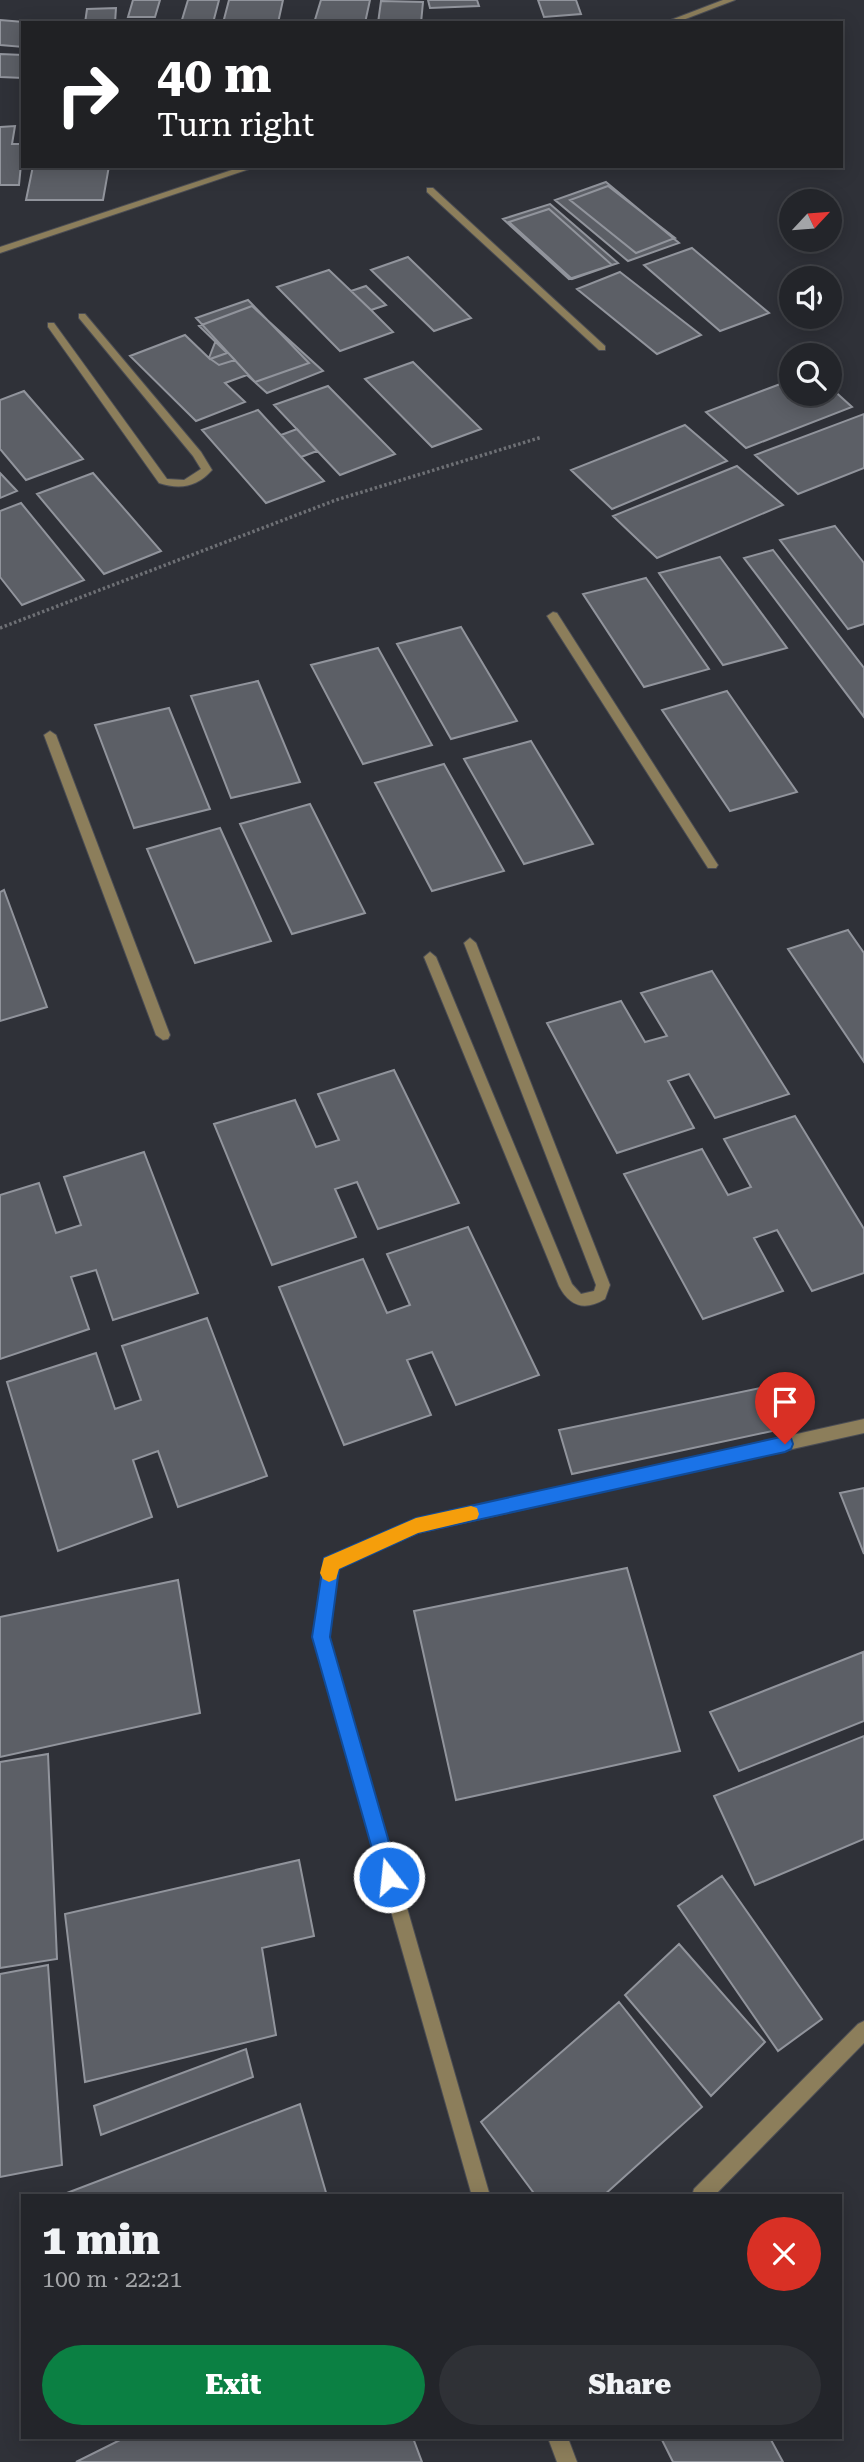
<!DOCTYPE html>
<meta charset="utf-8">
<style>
body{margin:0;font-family:"Roboto Serif",serif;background:#2f3136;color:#f1f3f6;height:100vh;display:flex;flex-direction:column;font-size:26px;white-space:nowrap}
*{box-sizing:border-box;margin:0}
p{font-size:23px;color:#a3a5a8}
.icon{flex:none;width:38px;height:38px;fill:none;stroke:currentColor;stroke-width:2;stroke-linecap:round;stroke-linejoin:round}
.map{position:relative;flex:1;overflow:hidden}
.side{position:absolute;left:21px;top:2194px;width:821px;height:245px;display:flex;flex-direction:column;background:#23252a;border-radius:0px;box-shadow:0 4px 18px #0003,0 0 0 2px #404247}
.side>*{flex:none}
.banner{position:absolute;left:21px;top:21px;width:822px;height:147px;border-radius:0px;box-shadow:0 4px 18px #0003,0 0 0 2px #404247;background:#202124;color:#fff;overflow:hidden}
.needle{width:46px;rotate:64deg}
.fabs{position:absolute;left:779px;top:189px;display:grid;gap:14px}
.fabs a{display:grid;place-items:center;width:63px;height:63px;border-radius:50%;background:#23252a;box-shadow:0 4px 18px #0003,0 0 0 2px #404247;font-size:35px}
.pin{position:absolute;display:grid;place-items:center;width:60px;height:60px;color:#fff;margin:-72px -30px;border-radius:50% 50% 50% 0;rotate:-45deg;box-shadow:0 0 7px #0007}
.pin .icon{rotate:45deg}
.me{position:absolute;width:77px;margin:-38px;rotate:344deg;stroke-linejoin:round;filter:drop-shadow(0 0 5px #0008)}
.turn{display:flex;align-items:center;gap:24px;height:147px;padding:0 21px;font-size:32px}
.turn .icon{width:91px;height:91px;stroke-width:2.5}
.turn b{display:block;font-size:49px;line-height:60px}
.round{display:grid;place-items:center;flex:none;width:74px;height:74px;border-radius:37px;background:#2f3136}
.summary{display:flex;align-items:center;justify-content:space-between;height:119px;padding:0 21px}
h1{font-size:42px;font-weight:800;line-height:52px}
.action{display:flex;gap:14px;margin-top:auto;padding:14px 21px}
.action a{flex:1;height:80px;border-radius:42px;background:#0b8043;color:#fff;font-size:28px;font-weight:800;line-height:80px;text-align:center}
.action a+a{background:#2f3136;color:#f1f3f6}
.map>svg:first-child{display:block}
.building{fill:#5c5f66;stroke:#91949c;stroke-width:2}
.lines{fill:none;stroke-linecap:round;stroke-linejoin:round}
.lane-casing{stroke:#4b4d54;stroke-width:2}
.street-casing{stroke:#4b4d54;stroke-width:2}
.path{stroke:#6e7075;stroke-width:3.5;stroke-dasharray:2.5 2.5;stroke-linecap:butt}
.lane{fill:#8c7e5b;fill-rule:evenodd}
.street{fill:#8c7e5b;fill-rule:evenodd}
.route{fill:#1a73e8;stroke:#114b97;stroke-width:2}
.slow{fill:#f59e0b}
</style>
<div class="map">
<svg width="864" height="2462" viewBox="0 0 864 2462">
<rect width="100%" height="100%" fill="#2f3138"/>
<!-- building -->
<path class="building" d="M133,0H160L155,17H128Z
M188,0H219L213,23H181Z
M229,0H283L278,23H223Z
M321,0H370L365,23H314Z
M428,0H477L479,6L430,8Z
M538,0H576L581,14L544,17Z
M381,1L423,2L421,23H378Z
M116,8L115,23H85L87,9Z
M0,20L36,23H23V47L0,45Z
M0,54L23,55V78L0,77Z
M15,126L12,144H23L19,185H0V127Z
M33,166H109L103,200H26Z
M606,182L679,243L628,261L555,200Z
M608,186L675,238L636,253L570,200Z
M550,204L618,263L569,279L503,219Z
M549,209L612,265L572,279L509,222Z
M692,248L769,313L720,331L644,265Z
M408,257L471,318L434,331L371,270Z
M329,270L371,310L393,332L340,351L277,287Z
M620,272L701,335L657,354L577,289Z
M366,286L386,305L371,310L351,291Z
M248,300L309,363L255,382L196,318Z
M252,306L323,371L267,393L247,375L225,383L245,402L196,421L130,356L185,335L210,359L227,353L199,326Z
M216,340L235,360L219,365L209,358Z
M413,362L481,429L432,447L365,379Z
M791,380V394H830V387L852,407L746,448L706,412Z
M328,386L395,454L340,475L274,405Z
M24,391L83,459L26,480L0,449V400Z
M258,410L301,457L324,481L266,503L202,430Z
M864,414V468L798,494L755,455Z
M685,425L727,461L612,509L571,470Z
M297,429L317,451L301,457L281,435Z
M737,466L783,505L657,558L613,516Z
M0,473L17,491L0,498Z
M93,473L161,551L104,574L37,494Z
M21,503L84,580L22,605L0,577V511Z
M835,526L864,563V624L848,629L780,540Z
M773,550L864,668V717L744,558Z
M720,557L787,648L723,665L659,573Z
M646,578L709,669L644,687L583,594Z
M461,627L517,721L451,739L397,644Z
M378,648L432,745L363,764L311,665Z
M258,681L300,782L231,798L191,696Z
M727,691L797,792L730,811L662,710Z
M169,708L210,809L134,828L95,725Z
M531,741L593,844L524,864L464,759Z
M444,764L504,871L432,891L375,783Z
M310,804L365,913L292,934L240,824Z
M220,828L271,941L195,963L147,849Z
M4,890L47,1007L0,1021V892Z
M848,930L864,953V1062L788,949Z
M712,971L789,1094L715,1118L689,1074L668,1081L694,1128L617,1153L547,1023L621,1001L645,1042L667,1036L641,993Z
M394,1070L459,1203L378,1229L357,1182L335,1189L356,1237L272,1265L214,1124L295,1100L316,1147L339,1140L318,1094Z
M795,1116L864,1229V1273L812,1291L777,1230L754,1238L783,1291L703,1319L624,1174L702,1149L728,1195L751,1187L724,1139Z
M144,1152L198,1293L113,1320L96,1270L71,1277L89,1329L0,1359V1195L39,1183L56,1233L81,1225L64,1177Z
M468,1227L539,1375L456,1405L432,1352L407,1360L431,1415L344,1445L279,1287L363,1259L387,1313L410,1305L387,1254Z
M207,1318L267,1476L178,1507L158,1451L133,1460L152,1517L58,1551L7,1382L96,1353L115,1409L141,1400L122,1346Z
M784,1383L800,1425L572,1474L559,1430Z
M864,1488V1554L840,1493Z
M627,1568L680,1751L456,1800L414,1611Z
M178,1580L200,1713L0,1757V1617Z
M863,1652L864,1721L739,1771L710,1712Z
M864,1736V1839L755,1885L714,1796Z
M48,1754L57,1959L0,1968V1762Z
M299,1860L314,1936L262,1948L276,2035L85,2082L65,1914Z
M722,1876L822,2019L778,2051L678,1906Z
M679,1944L765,2042L711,2096L625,1995Z
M48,1965L62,2165L0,2177V1974Z
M619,2002L702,2107L603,2196H536L481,2122Z
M246,2049L253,2077L101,2135L94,2106Z
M300,2104L327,2196H59Z
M124,2438H413L422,2462H76Z
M661,2438H770L783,2462H673Z"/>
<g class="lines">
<defs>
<path id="lane" d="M427,188H433L605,346V350H599L427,192Z
M79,314H85L201,452L212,470C197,487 180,490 159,483L48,327V323H54L167,479L184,480L201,469L193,456L79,318Z
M553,612L557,613L716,862L718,865L716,868H708L547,616Z
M50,731L56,735L170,1035L168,1039L163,1040L156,1035L44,735Z
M470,938L476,943L610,1285L605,1299C585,1311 570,1307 559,1286L424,957L430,952L436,957L572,1284L581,1294L594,1291L596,1285L464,943Z"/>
<path id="street" d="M723,0H735L675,23H663Z
M244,166H258L0,253V247Z
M864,1419V1433L418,1533L337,1568L329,1637L490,2196H472L313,1637L324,1559L416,1519Z
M864,2021V2043L714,2196H692L694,2189L858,2024Z
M548,2438H568L577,2462H557Z"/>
</defs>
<!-- lane casing -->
<use href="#lane" class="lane-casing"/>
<!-- street casing -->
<use href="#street" class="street-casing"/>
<!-- path -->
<path class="path" d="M0,628L336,500L542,437"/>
<!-- lane -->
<use href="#lane" class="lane"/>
<!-- street -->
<use href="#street" class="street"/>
</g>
<!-- route -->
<path class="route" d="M785,1436L791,1438L793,1444L791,1449L785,1452L418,1533L339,1569L330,1637L399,1877L396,1884L389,1887L382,1884L312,1637L324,1558L416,1518Z"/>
<!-- slow -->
<path class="slow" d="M471,1506L477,1508L479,1514L477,1519L418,1533L339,1569L336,1579L329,1582L323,1579L320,1573L324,1558L416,1518Z"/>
</svg>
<div class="fabs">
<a><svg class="needle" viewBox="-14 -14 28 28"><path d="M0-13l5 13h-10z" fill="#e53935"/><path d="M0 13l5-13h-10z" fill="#a3a5a8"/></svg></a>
<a><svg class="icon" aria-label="sound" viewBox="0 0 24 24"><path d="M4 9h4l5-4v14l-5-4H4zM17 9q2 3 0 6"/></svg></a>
<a><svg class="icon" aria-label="search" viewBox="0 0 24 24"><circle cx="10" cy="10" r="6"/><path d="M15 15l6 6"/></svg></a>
</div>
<div class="pin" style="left:785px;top:1444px;background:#d93025"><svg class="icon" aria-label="arrive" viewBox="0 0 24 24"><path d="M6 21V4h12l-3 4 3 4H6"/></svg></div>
<svg class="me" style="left:389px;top:1877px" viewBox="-20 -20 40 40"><circle r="17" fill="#1a73e8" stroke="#fff" stroke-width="3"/><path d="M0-11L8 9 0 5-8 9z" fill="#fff"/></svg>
<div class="banner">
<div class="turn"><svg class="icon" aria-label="right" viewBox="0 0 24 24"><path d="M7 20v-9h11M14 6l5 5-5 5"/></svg><div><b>40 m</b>Turn right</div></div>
</div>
<section class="side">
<div class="summary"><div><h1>1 min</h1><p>100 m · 22:21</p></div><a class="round" style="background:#d93025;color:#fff"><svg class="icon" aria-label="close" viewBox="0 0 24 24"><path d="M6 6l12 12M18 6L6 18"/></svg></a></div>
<div class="action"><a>Exit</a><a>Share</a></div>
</section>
</div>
